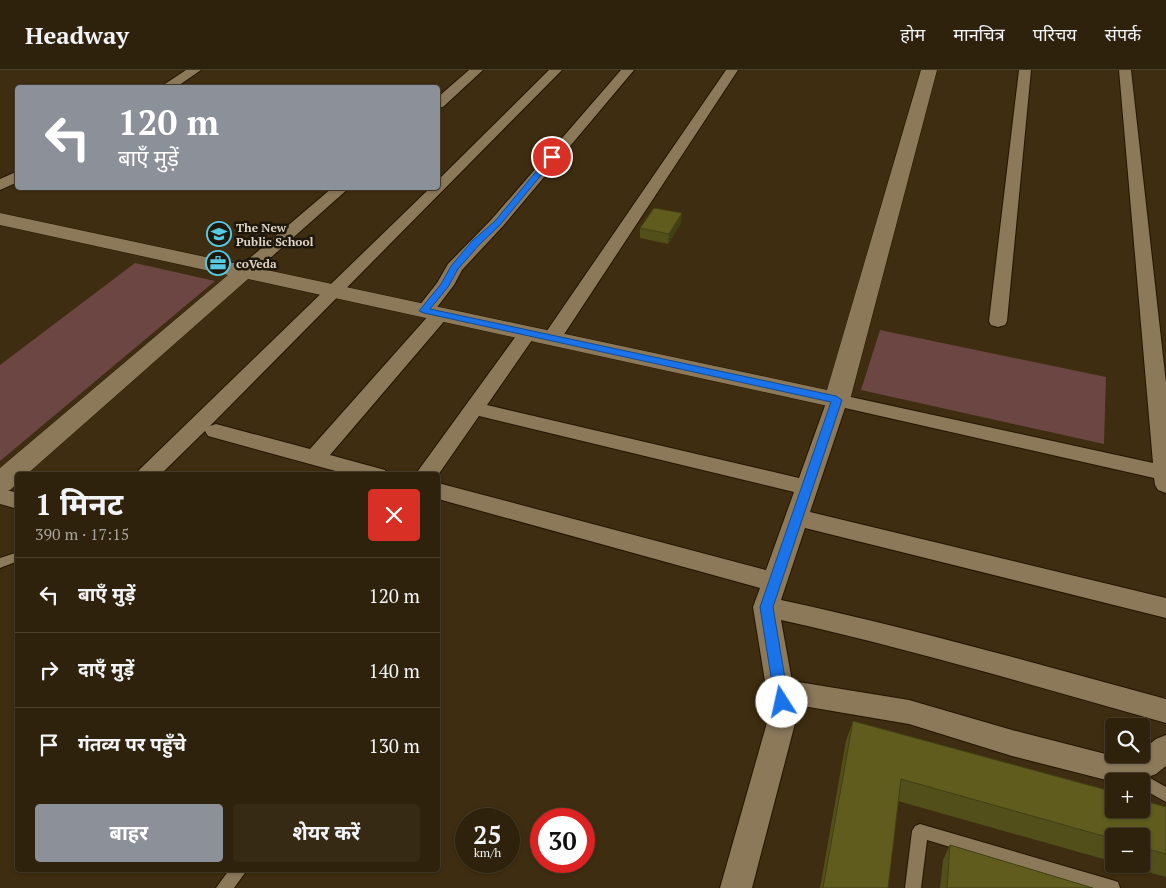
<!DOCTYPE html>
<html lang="hi">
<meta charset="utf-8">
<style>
body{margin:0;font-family:"PT Serif","Noto Sans Devanagari",serif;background:#362a15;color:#f1f3f6;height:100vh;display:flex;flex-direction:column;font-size:19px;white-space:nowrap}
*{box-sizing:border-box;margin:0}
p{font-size:16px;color:#a7a49d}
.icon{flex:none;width:28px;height:28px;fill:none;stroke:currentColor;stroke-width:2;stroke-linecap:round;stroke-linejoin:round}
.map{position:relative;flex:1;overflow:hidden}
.side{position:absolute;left:15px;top:402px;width:425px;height:400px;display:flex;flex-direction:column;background:#2e220c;border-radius:5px;box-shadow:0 1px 4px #0004,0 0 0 1px #493f2d}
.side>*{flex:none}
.hud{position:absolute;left:15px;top:15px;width:425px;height:105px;border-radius:5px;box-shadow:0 1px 4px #0004,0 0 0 1px #493f2d;background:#8c9099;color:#fff;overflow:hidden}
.tools{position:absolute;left:1105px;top:648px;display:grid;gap:10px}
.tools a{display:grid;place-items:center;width:45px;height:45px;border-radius:5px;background:#2e220c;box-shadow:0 1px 4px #0004,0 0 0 1px #493f2d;font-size:25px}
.speed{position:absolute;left:455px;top:738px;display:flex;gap:10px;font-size:25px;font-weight:700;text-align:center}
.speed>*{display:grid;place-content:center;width:65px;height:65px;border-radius:50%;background:#2e220c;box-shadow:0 1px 4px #0004,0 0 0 1px #493f2d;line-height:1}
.speed small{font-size:12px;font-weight:400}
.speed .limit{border:8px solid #d22;background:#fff;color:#111}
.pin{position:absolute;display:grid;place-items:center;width:42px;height:42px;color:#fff;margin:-21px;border:2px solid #fff;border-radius:50%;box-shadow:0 1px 5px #0007}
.me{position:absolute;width:55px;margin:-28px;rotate:350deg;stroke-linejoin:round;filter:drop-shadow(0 0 4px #0008)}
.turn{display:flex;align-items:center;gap:18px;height:105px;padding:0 20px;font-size:22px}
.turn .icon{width:65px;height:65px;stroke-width:2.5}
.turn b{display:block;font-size:35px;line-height:42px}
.round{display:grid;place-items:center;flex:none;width:52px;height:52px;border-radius:5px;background:#362a15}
.headline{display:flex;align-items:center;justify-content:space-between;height:85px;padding:0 20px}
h1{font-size:30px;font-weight:700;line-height:38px}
.cta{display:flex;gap:10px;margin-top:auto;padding:10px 20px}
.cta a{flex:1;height:58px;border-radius:5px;background:#8c9099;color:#fff;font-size:20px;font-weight:700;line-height:58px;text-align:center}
.cta a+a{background:#362a15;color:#f1f3f6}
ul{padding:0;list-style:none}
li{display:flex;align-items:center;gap:15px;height:75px;padding:0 20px;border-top:1px solid #493f2d}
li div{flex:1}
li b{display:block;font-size:19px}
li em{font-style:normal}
header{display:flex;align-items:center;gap:30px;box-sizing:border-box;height:70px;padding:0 25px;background:#2e220c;border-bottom:1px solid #493f2d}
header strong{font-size:24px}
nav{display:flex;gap:28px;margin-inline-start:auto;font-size:18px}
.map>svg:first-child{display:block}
.green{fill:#6b4642}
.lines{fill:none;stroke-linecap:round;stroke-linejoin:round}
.lane-casing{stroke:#241500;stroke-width:2}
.street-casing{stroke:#241500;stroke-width:2}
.secondary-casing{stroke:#241500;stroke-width:1}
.lane{fill:#8b795a;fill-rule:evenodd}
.street{fill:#8b795a;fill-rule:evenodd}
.secondary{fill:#8b795a;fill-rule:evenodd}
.wall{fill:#524f1a}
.shaded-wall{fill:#424015}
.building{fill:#5f5c1e;stroke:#424015}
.route{fill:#1a73e8;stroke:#114b97}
.labels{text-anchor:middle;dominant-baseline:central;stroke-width:5;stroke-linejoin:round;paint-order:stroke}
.far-poi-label{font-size:12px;font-weight:bold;fill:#ded3c3;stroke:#1e170b;text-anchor:start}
</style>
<header>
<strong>Headway</strong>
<nav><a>होम</a><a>मानचित्र</a><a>परिचय</a><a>संपर्क</a></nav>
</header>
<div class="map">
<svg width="1166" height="818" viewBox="0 0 1166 818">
<rect width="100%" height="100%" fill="#3e2d10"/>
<!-- green -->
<path class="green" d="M135,193L215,211L0,391V295Z
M880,260L1106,307L1104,374L861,320Z"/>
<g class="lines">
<defs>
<path id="lane" d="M18,482V491L0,498V488Z
M1127,695L1166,717V732L1141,718V711C1132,711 1124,711 1120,702L1122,697Z
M920,754L1112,810L1118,812L1120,818H1086L927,770L921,818H905L912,761L915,756Z
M229,800H247L234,818H216Z"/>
<path id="street" d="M186,0H201L175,18H159Z
M469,0H483L443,37L438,38V27Z
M549,0H562L210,356L216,354L310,379L429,245H417L415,241L437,213L448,194L491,150L621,0H634L503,156L462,200L454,215L435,240H447L449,244L447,248L330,385L385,400L388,405H350L208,366L205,361L207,359L160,405H136L139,400L430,118H438V110Z
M726,0H738L559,272L552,274L545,272L542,268Z
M1019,0H1031L1007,251L1005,255L998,257L991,255L989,251Z
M1119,0H1131L1166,313V423L1158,420L1155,415L1154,408L845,338L810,442L1166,528V548L805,458L781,530C911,558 1038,594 1166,629V653C1038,617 911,579 781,550L792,611L909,630L1012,660L1125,689L1141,684V681L1156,669L1166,665V696L1156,704L1137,711L1114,712L1012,686L909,654L797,635L798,642L752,818H720L770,642L753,537L760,518L438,429V413L766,500L794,422L479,346L438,405H415L521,259L528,257L535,259L537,263L487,335L799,408L827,330L830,325L837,324L1153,393Z
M18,101V112L0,120V109Z
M332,118H349L250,206L244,207L238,206L235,202L238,198Z
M0,418L18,423V439L0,434Z"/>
<path id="secondary" d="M921,0H937L850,330L846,336L837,338L248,209L26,405H18V413L10,420L0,422V398L228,205L0,155V143L827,320Z"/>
</defs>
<!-- lane casing -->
<use href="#lane" class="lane-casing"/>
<!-- street casing -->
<use href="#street" class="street-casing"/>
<!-- secondary casing -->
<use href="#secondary" class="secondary-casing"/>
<!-- lane -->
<use href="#lane" class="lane"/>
<!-- street -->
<use href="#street" class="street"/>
<!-- secondary -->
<use href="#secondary" class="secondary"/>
</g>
<!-- wall -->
<path class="wall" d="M681,153L668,174L640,168V158Z
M853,651L1166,737V807L1119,794H1141V766H1114V792L898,731L888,818H820L846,671Z
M950,775L1093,818H940L943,790Z"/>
<!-- shaded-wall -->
<path class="shaded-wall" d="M682,143L681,153L668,174L669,164Z"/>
<!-- building -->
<path class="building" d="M654,138L682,143L669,164L640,158Z
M853,651L1114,722V739H1141V730L1166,737V784L1141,777V766H1114V769L901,709L888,818H823Z
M950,775L1093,818H947Z"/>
<!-- route -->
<path class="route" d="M549,86L556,87L500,155L479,175L458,199L448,217L430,239L836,326L842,330L773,537L789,632L787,636L782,638L777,636L775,632L760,537L831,332L424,243L419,241L441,214L451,196L472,171L495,151Z"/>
<!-- icons -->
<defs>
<symbol id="school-ring" viewBox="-11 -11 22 22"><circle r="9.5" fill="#1e170b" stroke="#57c9e3" stroke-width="1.5"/><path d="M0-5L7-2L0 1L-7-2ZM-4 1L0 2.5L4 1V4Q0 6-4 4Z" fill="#57c9e3"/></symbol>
<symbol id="office-ring" viewBox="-11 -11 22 22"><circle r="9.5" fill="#1e170b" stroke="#57c9e3" stroke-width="1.5"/><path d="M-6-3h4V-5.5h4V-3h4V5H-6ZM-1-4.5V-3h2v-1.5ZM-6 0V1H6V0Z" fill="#57c9e3"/></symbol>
</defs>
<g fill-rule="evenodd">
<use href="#school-ring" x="205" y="150" width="28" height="28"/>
<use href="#office-ring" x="204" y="179" width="28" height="28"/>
</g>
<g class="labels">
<!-- far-poi labels -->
<g class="far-poi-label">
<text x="236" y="157">The New<tspan x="236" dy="14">Public School</tspan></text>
<text x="236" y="193">coVeda</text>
</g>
</g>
</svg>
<div class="tools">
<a><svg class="icon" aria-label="search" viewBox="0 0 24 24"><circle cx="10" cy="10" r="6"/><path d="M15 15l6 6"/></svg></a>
<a>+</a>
<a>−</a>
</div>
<div class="speed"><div>25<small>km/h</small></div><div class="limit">30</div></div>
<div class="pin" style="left:552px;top:87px;background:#d93025"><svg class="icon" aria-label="arrive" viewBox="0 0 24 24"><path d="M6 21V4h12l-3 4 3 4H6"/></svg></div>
<svg class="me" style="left:782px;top:632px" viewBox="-20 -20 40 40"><circle r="19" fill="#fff"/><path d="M0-13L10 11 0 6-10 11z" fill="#1a73e8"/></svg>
<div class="hud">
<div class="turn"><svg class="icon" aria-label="left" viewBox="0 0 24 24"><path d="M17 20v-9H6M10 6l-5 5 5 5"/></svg><div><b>120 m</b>बाएँ मुड़ें</div></div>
</div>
<section class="side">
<div class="headline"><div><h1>1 मिनट</h1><p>390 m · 17:15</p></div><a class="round" style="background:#d93025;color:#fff"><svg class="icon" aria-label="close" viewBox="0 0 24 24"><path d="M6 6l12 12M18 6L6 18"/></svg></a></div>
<ul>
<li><svg class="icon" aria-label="left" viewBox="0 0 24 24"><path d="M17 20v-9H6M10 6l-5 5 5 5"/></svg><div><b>बाएँ मुड़ें</b></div><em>120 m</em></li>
<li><svg class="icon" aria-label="right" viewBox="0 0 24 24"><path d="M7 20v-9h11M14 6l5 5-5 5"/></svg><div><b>दाएँ मुड़ें</b></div><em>140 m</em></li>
<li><svg class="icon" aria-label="arrive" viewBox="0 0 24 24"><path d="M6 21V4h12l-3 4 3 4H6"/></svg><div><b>गंतव्य पर पहुँचे</b></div><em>130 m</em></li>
</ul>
<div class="cta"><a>बाहर</a><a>शेयर करें</a></div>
</section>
</div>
